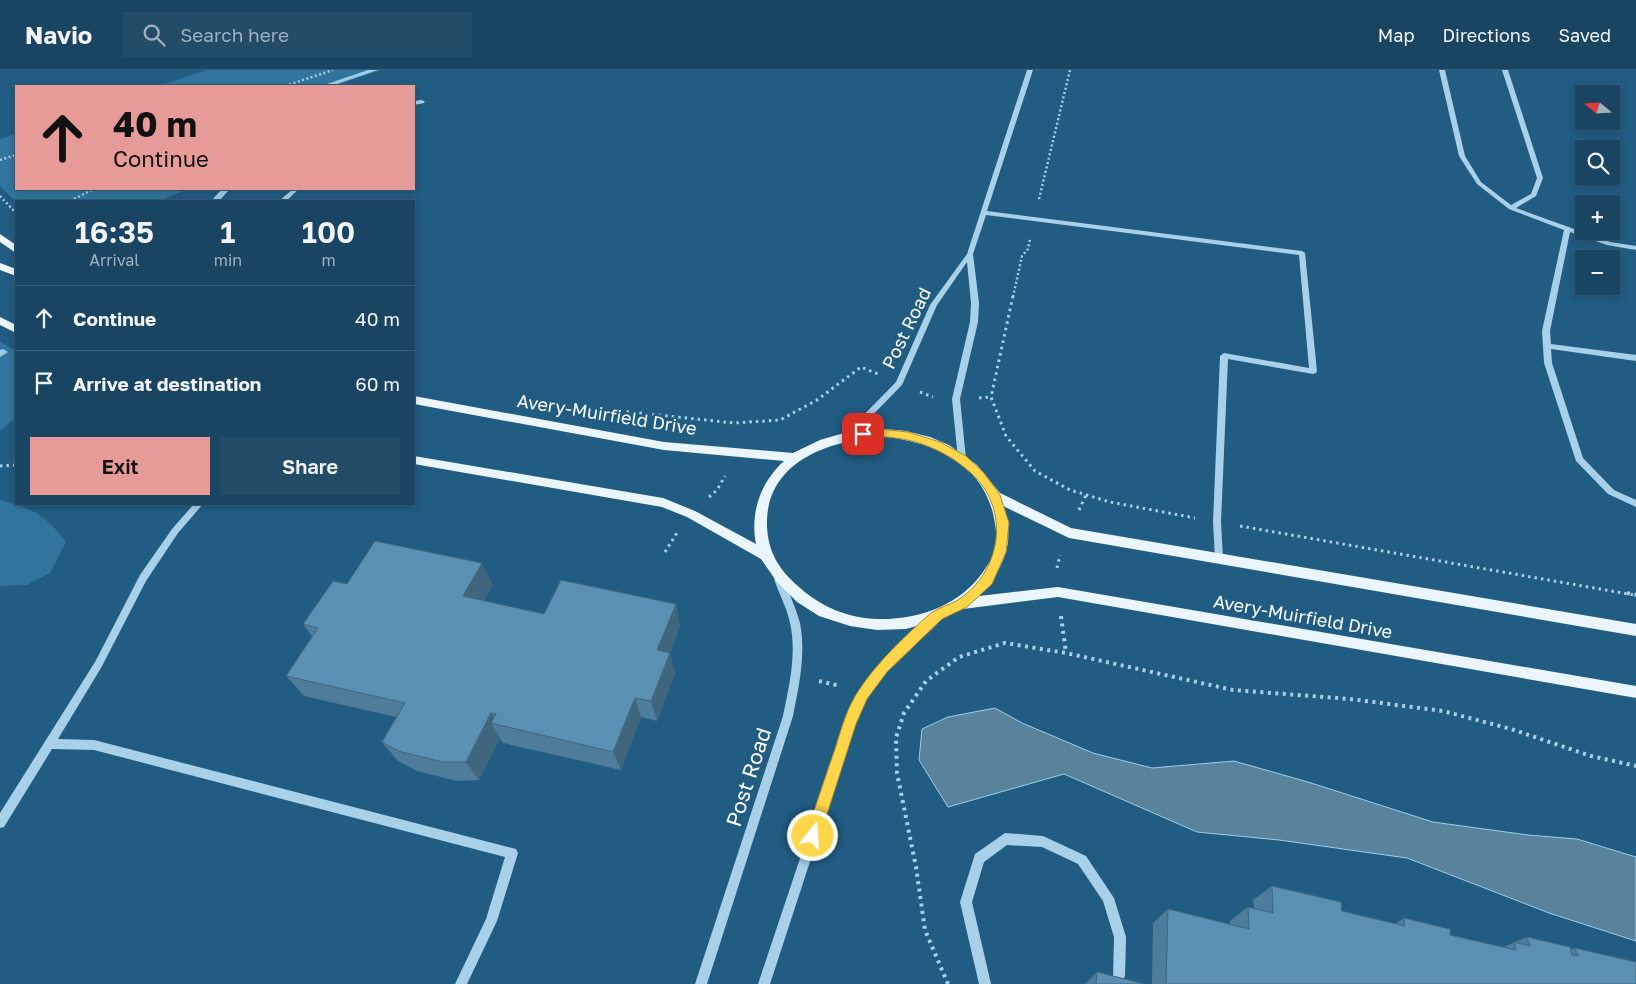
<!DOCTYPE html>
<meta charset="utf-8">
<style>
body{margin:0;font-family:"Golos Text",sans-serif;background:#224c68;color:#f1f3f6;height:100vh;display:flex;flex-direction:column;font-size:19px;white-space:nowrap}
*{box-sizing:border-box;margin:0}
p{font-size:16px;color:#9fb1be}
.icon{flex:none;width:28px;height:28px;fill:none;stroke:currentColor;stroke-width:2;stroke-linecap:round;stroke-linejoin:round}
.map{position:relative;flex:1;overflow:hidden}
.side{position:absolute;left:15px;top:130px;width:400px;height:305px;display:flex;flex-direction:column;background:#194562;border-radius:0px;box-shadow:0 2px 8px #0003,0 0 0 1px #375d77}
.side>*{flex:none}
.hud{position:absolute;left:15px;top:15px;width:400px;height:105px;border-radius:0px;box-shadow:0 2px 8px #0003,0 0 0 1px #375d77;background:#e69b98;color:#111;overflow:hidden}
.needle{width:32px;rotate:288deg}
.controls{position:absolute;left:1575px;top:15px;display:grid;gap:10px}
.controls a{display:grid;place-items:center;width:45px;height:45px;border-radius:0px;background:#194562;box-shadow:0 2px 8px #0003,0 0 0 1px #375d77;font-size:25px}
.pin{position:absolute;display:grid;place-items:center;width:42px;height:42px;color:#fff;margin:-21px;border-radius:10px;box-shadow:0 2px 8px #0006}
.me{position:absolute;width:55px;margin:-28px;rotate:18deg;stroke-linejoin:round;filter:drop-shadow(0 0 4px #0008)}
.turn{display:flex;align-items:center;gap:18px;height:105px;padding:0 15px;font-size:22px}
.turn .icon{width:65px;height:65px;stroke-width:2.5}
.turn b{display:block;font-size:35px;line-height:42px}
.eta{display:flex;justify-content:space-evenly;align-items:center;height:85px;text-align:center}
.eta b{font-size:30px;font-weight:600;line-height:35px}
.button{display:flex;gap:10px;margin-top:auto;padding:10px 15px}
.button a{flex:1;height:58px;border-radius:0px;background:#e69b98;color:#111;font-size:20px;font-weight:600;line-height:58px;text-align:center}
.button a+a{background:#224c68;color:#f1f3f6}
ul{padding:0;list-style:none}
li{display:flex;align-items:center;gap:15px;height:65px;padding:0 15px;border-top:1px solid #375d77}
li div{flex:1}
li b{display:block;font-size:19px}
li em{font-style:normal}
header{display:flex;align-items:center;gap:30px;box-sizing:border-box;height:70px;padding:0 25px;background:#194562;border-bottom:1px solid #375d77}
header strong{font-size:24px}
nav{display:flex;gap:28px;margin-inline-start:auto;font-size:18px}
.search{width:350px;height:45px;background:#224c68;display:flex;align-items:center;gap:12px;box-sizing:border-box;padding:0 18px;border-radius:0px;color:#9fb1be;font-size:19px}
.map>svg:first-child{display:block}
.green{fill:#31759e}
.water{fill:#59829d;stroke:#9ccde9}
.lines{fill:none;stroke-linecap:round;stroke-linejoin:round}
.stream{fill:#9ccde9;fill-rule:evenodd}
.path-far2{stroke:#a8d0e8;stroke-width:2.5;stroke-dasharray:2 2.5;stroke-linecap:butt}
.path-far1{stroke:#a8d0e8;stroke-width:3;stroke-dasharray:2.5 4;stroke-linecap:butt}
.path{stroke:#a8d0e8;stroke-width:4;stroke-dasharray:3 4.5;stroke-linecap:butt}
.minor{fill:#a8d0e8;fill-rule:evenodd}
.major{fill:#ebf5fe;fill-rule:evenodd}
.wall{fill:#4d7d9a}
.shaded-wall{fill:#3f667d}
.building{fill:#5a91b3;stroke:#3f667d}
.route{fill:#ffd54a;stroke:#a68a30}
.labels{text-anchor:middle;dominant-baseline:central;stroke-width:5;stroke-linejoin:round;paint-order:stroke}
.street-label{font-size:18px;fill:#fff;stroke:#215c82}
.near-street-label{font-size:21px;fill:#fff;stroke:#215c82}
</style>
<header>
<strong>Navio</strong>
<div class="search"><svg class="icon" aria-label="search" viewBox="0 0 24 24"><circle cx="10" cy="10" r="6"/><path d="M15 15l6 6"/></svg>Search here</div>
<nav><a>Map</a><a>Directions</a><a>Saved</a></nav>
</header>
<div class="map">
<svg width="1636" height="914" viewBox="0 0 1636 914">
<rect width="100%" height="100%" fill="#215c82"/>
<!-- green -->
<path class="green" d="M207,0H381L334,16H158Z
M16,64V119H188L159,131L16,132L0,116V69Z
M0,272L16,281V347L0,361Z
M0,430C33,438 44,445 66,471L50,503L27,515L0,516Z"/>
<!-- water -->
<path class="water" d="M995,638L1022,653L1093,683L1152,698L1234,691L1308,712L1433,752L1528,765L1577,769L1636,787V871L1549,843L1407,788L1279,770L1197,762L1064,704L948,737L919,690L922,659L948,647Z"/>
<g class="lines">
<!-- stream -->
<path class="stream" d="M368,0H378L331,16H321Z
M222,119H230L219,131H211Z
M3,279L8,282L0,287V280Z"/>
<!-- path-far2 -->
<path class="path-far2" d="M285,16L333,0
M0,90L16,85
M0,126L16,143
M1039,129L1070,0
M70,131L94,119
M1013,227L1022,186L1028,179L1030,169"/>
<!-- path-far1 -->
<path class="path-far1" d="M1013,226L991,327L1006,366L1035,401L1070,420L1110,432L1195,448
M920,322L933,327
M979,328L991,327
M620,341L734,353L780,350L817,330L861,297L878,304
M0,396L16,395
M709,427L717,420L725,406
M1079,440L1086,425
M1240,456L1634,525
M665,482L677,463
M1057,498L1060,485"/>
<!-- path -->
<path class="path" d="M1627,523L1636,525
M1061,546L1066,583
M819,611L840,616
M948,914L925,860L916,797L897,703L896,668L904,643L926,611L959,587L1005,573L1066,583L1233,620L1350,629L1443,641L1511,659L1591,686L1636,696"/>
<!-- minor -->
<path class="minor" d="M1027,0H1033L987,141L1302,181L1305,183L1317,301L1316,303L1313,304L1228,289L1221,452L1223,488L1222,491H1216L1215,488L1213,452L1220,286L1224,283L1309,298L1299,185L986,145L973,184L979,233L978,252L960,329L966,389L965,391H959L958,389L952,329L970,252L971,233L967,192L937,235L902,315L851,367L848,368L844,365L896,312L930,235L967,184Z
M1439,0H1445L1465,86L1481,112L1511,135L1531,124L1537,108L1502,0H1508L1543,108L1536,126L1516,138L1610,172L1636,176V180L1607,175L1570,162L1550,261L1551,274L1636,285V291L1551,279L1552,293L1583,388L1614,420L1636,430V437L1608,424L1576,391L1544,293L1542,261L1564,160L1509,139L1477,114L1459,86Z
M422,30L425,32L424,33L414,35V31Z
M293,119H299L286,131H279Z
M194,434H203L178,463L146,511L101,598L58,669L94,670L516,779L518,783L497,851L467,914H455L486,849L505,787L94,680L52,679L4,757L0,758V743L95,592L140,505L172,459Z
M779,505L782,506L784,509C789,524 796,538 800,553C806,584 799,616 793,646L707,914H695L783,646C789,616 797,584 790,553C787,538 779,524 774,509L776,506Z
M938,541L941,542L943,545L941,548L885,601L866,629L855,654L770,914H758L845,654L858,623L879,595L935,542Z
M1005,763L1043,766L1086,786L1114,828L1126,867L1125,906L1123,910L1119,912L1115,910L1113,906L1114,867L1103,831L1078,794L1042,777L1007,775L984,792L972,832L991,914H979L960,832L975,784Z"/>
<!-- major -->
<path class="major" d="M0,164L16,175V183L0,172Z
M0,193L16,199V206L0,200Z
M0,247L16,255V263L0,255Z
M414,326L664,372L793,383L820,370L844,363L885,359L906,361L930,367L949,375L977,395L1000,423L1071,458L1636,554V566L1069,468L1003,436C1012,465 1010,482 994,507C989,514 985,520 979,526L1058,517L1636,616V628L1058,527L963,539L938,550L906,559L877,560L850,556L819,546L797,532L777,512L761,489L687,447L662,437L414,394V386L663,428L695,441L756,474C750,443 760,413 784,391L664,380L414,334ZM885,367C935,372 984,395 994,448C996,459 998,472 995,482C992,489 987,496 983,502C959,536 918,550 878,549C848,548 821,537 799,517C779,500 768,482 767,456C765,391 831,369 885,367Z"/>
</g>
<!-- wall -->
<path class="wall" d="M493,515L484,531L544,544L680,555L670,583L675,604L657,651L641,647L621,700L503,673L500,668L479,710L457,711L417,701L398,691L382,672L396,647L304,626L286,606L312,566L303,554Z
M1272,816L1342,841L1395,854L1404,848L1450,865L1503,877L1527,867L1570,880L1575,878L1636,914H1152L1153,853L1168,839L1230,854V851L1248,837L1254,838L1253,830Z
M1097,902L1145,914H1085Z"/>
<!-- shaded-wall -->
<path class="shaded-wall" d="M482,493L493,515L475,548L463,526Z
M676,534L680,555L662,601L657,580Z
M670,583L675,604L657,651L651,631Z
M635,628L641,647L621,700L613,682Z
M491,643L499,655L491,653L500,668L479,710L466,692Z"/>
<!-- building -->
<path class="building" d="M375,471L482,493L463,526L544,544L561,510L676,534L657,580L670,583L651,631L635,628L613,682L491,653L496,644L491,643L466,692H443L401,682L382,672L405,633L286,606L318,558L303,554L333,511L347,514Z
M1272,816L1341,832L1342,841L1405,856L1404,848L1450,859V865L1516,880L1514,872L1530,876L1527,867L1570,877L1572,885L1578,886L1575,878L1636,892V914H1166L1168,839L1249,859L1248,837L1273,843Z
M1097,902L1145,914H1096Z"/>
<!-- route -->
<path class="route" d="M878,359L908,362L940,372L966,386L984,403L1000,425L1009,453L1006,482L992,514L967,537L942,549L887,602L867,629L856,654L820,766L818,771L813,773L808,771L806,766C815,737 825,708 835,679C841,660 847,637 859,620C878,591 905,566 931,543C939,537 950,535 958,530C1002,501 1011,439 971,403C941,376 904,364 863,367L858,364L863,360Z"/>
<g class="labels">
<!-- street labels -->
<g class="street-label">
<text transform="translate(906 258) rotate(-64)">Post Road</text>
<text transform="translate(607 344) rotate(9)">Avery-Muirfield Drive</text>
<text transform="translate(1303 546) rotate(10)">Avery-Muirfield Drive</text>
</g>
<!-- near-street labels -->
<g class="near-street-label">
<text transform="translate(748 707) rotate(-72)">Post Road</text>
</g>
</g>
</svg>
<div class="controls">
<a><svg class="needle" viewBox="-14 -14 28 28"><path d="M0-13l5 13h-10z" fill="#e53935"/><path d="M0 13l5-13h-10z" fill="#9fb1be"/></svg></a>
<a><svg class="icon" aria-label="search" viewBox="0 0 24 24"><circle cx="10" cy="10" r="6"/><path d="M15 15l6 6"/></svg></a>
<a>+</a>
<a>−</a>
</div>
<div class="pin" style="left:863px;top:364px;background:#d93025"><svg class="icon" aria-label="arrive" viewBox="0 0 24 24"><path d="M6 21V4h12l-3 4 3 4H6"/></svg></div>
<svg class="me" style="left:813px;top:766px" viewBox="-20 -20 40 40"><circle r="17" fill="#ffd54a" stroke="#fff" stroke-width="3"/><path d="M0-11L8 9 0 5-8 9z" fill="#fff"/></svg>
<div class="hud">
<div class="turn"><svg class="icon" aria-label="ahead" viewBox="0 0 24 24"><path d="M12 20V5M6 11l6-6 6 6"/></svg><div><b>40 m</b>Continue</div></div>
</div>
<section class="side">
<div class="eta">
<div><b>16:35</b><p>Arrival</p></div>
<div><b>1</b><p>min</p></div>
<div><b>100</b><p>m</p></div>
</div>
<ul>
<li><svg class="icon" aria-label="ahead" viewBox="0 0 24 24"><path d="M12 20V5M6 11l6-6 6 6"/></svg><div><b>Continue</b></div><em>40 m</em></li>
<li><svg class="icon" aria-label="arrive" viewBox="0 0 24 24"><path d="M6 21V4h12l-3 4 3 4H6"/></svg><div><b>Arrive at destination</b></div><em>60 m</em></li>
</ul>
<div class="button"><a>Exit</a><a>Share</a></div>
</section>
</div>
